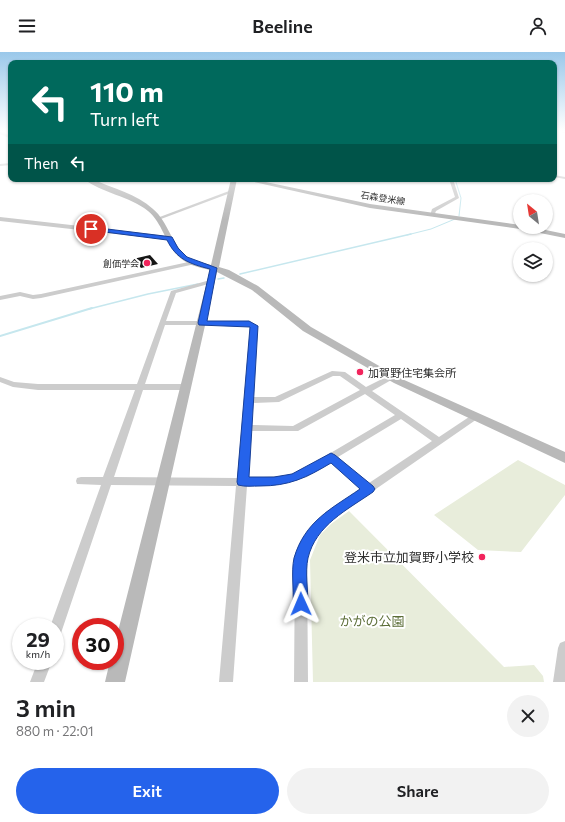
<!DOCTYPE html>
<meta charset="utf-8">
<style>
body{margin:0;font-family:Commissioner,"Noto Sans JP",sans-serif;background:#f2f2f2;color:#202124;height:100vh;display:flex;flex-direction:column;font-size:15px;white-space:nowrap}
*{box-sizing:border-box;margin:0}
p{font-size:13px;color:#757577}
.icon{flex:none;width:22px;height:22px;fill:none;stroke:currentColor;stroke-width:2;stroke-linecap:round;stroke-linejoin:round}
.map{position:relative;height:630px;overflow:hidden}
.panel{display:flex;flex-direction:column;background:#fff;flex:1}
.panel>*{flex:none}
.banner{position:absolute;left:8px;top:8px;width:549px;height:122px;border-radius:8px;box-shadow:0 1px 3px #0004;background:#00695c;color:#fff;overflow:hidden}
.needle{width:26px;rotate:330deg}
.buttons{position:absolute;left:513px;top:142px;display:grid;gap:8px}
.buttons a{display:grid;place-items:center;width:40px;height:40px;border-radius:50%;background:#fff;box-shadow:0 1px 3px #0004;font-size:20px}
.speed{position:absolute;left:12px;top:566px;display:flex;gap:8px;font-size:20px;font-weight:700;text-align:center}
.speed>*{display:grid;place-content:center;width:52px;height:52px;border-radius:50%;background:#fff;box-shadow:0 1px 3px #0004;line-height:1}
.speed small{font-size:10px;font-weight:400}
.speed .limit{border:6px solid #d22;background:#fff;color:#111}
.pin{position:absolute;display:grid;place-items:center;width:34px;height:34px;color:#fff;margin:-17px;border:2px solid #fff;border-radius:50%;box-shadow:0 1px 4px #0007}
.me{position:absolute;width:44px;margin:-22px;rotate:359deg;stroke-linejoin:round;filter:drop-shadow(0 0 3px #0008)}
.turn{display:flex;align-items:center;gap:14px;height:84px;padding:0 16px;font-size:18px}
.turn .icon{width:52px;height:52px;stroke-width:2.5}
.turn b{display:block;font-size:28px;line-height:34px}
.then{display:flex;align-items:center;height:38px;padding:0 16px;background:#0003;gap:8px;font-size:15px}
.round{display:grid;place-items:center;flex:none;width:42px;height:42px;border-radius:21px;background:#f2f2f2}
.summary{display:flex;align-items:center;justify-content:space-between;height:68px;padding:0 16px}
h1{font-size:24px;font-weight:600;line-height:30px}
.primary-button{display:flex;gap:8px;margin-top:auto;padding:8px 16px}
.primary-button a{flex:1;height:46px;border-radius:24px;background:#2563eb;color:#fff;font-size:16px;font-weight:600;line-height:46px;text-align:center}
.primary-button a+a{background:#f2f2f2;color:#202124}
header{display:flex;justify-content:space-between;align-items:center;height:52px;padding:0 16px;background:#fff;font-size:18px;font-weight:600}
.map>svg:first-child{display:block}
.green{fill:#e8eddb}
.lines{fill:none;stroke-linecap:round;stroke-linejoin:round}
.stream-far2{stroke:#c6e7ee;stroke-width:1}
.stream-far1{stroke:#c6e7ee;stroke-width:1.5}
.stream{stroke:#c6e7ee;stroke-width:2}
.building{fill:#161616}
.street{fill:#ccc;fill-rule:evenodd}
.secondary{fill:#b9b9b9;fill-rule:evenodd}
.route{fill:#2563eb;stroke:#184099}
.poi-dot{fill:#f2245c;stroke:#fff;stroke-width:1.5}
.labels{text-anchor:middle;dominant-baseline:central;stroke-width:4;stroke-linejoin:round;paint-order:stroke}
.far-street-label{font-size:9px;fill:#2f2f2f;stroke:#fff}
.far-poi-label{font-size:9px;fill:#2f2f2f;stroke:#fff;text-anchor:end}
.poi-label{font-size:11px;fill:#2f2f2f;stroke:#fff;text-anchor:start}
.near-poi-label{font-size:13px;fill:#2f2f2f;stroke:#fff;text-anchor:end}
.near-park-label{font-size:13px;fill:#5c6e38;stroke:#fff}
</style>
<header><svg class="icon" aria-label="menu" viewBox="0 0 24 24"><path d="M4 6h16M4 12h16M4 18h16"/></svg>Beeline<svg class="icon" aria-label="person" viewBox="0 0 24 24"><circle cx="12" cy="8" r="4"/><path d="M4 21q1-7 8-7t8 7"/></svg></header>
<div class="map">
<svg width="565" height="630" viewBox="0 0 565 630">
<rect width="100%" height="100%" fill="#fff"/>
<!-- green -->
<path class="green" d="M518,408L565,433V443L521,500L478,498L434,463Z
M349,459L504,615L534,613L543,624L544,630H313L310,508L320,483L331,472Z"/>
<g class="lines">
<!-- stream-far2 -->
<path class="stream-far2" d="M554,80L556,79
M455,127L461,146L459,164
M407,183L431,177L455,167"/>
<!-- stream-far1 -->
<path class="stream-far1" d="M240,222L411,182
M218,227L224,226
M89,257L148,242L198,232"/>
<!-- stream -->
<path class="stream" d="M0,284L92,256"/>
</g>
<!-- building -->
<path class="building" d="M150,203L158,212L141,216L133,207Z"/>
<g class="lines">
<!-- street -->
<path class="street" d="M561,79H565V81L561,80Z
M11,111V113L0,114V112Z
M554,123L565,125V127L554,125Z
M449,127H453L459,146L436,159L434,164H430L432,157L455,145Z
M229,139L233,140L161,167L157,166Z
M0,165L169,184L172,186L169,188L0,169Z
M193,209L196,211L195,212L41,246L33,247L20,244L0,248V244L20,240L33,243L41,242Z
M210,228L213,230L212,231L176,241L166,269H249L258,274L253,345H275L332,319L345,320L366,335L390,323H393L394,325L393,327L372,339L439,385L472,363H478L480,365L334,466L316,485L307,507L308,630H294L295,507L307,479L326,460L361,436L331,410L307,425L283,432L247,434L233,630H219L236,434L111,433L60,584L55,586V575H50L101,433L77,432L76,429L77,426L81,425H103L135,338H38L13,335L0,330V325L14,330L38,332H137L171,239ZM165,273H248L250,275L237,426L114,425L143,338H186L190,335L186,332H145ZM333,324H340L360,338L293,374L251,373L252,351L279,350ZM365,342L395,363L300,419L283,424L247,426L250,379H298ZM401,367L432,389L369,431L338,405Z
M565,589V630H553L558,596L560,591Z
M38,609H52L44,630H30Z"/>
<!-- secondary -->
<path class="secondary" d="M0,79L11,84V87L0,82Z
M84,127H92C112,136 137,142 153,157C170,171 172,198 193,208C198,210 205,211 211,213L231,127H237L219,215L229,218L258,234L311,275L402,327L565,400V411L394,331L303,279L252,238L217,220L125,630H105L110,609H115V591L210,218C202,216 192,214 186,210C166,199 165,173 148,159C130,144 101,141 84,127Z
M241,127H252L370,152L520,173V175H531L565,182V186L520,177L370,156Z"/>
</g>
<!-- sky -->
<linearGradient id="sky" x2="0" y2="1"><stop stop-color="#9ac8ea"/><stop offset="0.47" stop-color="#fff"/><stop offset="1" stop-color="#fff" stop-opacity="0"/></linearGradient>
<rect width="565" height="168" fill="url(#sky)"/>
<!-- route -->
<path class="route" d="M91,175L172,185L178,196L187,205L217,216L207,269H249L258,274L249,425H274L292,422L331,401L335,403L373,434L375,437L373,440C347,458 316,473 308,506C305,520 308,538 308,552L306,557L301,559L295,557L293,552C294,538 291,520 294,506C305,469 331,457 360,437L331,411C306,426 289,434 260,434C253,434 245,435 238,433L237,430L250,275L199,273L198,271L210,217C190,212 176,207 167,188L89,178V176Z"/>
<!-- markers -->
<g class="poi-dot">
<circle cx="147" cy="211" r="4"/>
<circle cx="360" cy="320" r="4"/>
<circle cx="482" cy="505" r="4"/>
</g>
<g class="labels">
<!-- far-street labels -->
<g class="far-street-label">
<text transform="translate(383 146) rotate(9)">石森登米線</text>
</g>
<!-- far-poi labels -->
<g class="far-poi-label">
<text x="139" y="211">創価学会</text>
</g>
<!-- poi labels -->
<g class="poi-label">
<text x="368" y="320">加賀野住宅集会所</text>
</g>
<!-- near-poi labels -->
<g class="near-poi-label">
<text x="474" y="505">登米市立加賀野小学校</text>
</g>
<!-- near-park labels -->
<g class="near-park-label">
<text x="372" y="569">かがの公園</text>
</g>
</g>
</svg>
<div class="buttons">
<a><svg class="needle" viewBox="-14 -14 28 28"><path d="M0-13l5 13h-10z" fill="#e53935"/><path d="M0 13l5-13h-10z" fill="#757577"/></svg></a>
<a><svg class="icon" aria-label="layers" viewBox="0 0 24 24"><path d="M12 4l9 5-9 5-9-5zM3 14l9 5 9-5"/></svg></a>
</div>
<div class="speed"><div>29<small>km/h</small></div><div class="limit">30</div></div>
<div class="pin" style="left:91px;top:177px;background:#d93025"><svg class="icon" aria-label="arrive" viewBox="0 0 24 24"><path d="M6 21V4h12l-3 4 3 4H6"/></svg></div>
<svg class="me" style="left:301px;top:552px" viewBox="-20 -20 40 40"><path d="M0-17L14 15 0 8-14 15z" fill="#2563eb" stroke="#fff" stroke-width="4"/></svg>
<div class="banner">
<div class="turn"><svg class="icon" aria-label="left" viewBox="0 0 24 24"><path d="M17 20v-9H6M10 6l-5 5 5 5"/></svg><div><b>110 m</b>Turn left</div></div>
<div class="then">Then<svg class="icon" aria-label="left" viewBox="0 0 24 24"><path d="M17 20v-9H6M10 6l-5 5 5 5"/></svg></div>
</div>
</div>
<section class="panel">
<div class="summary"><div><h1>3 min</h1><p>880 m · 22:01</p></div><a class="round"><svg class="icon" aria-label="close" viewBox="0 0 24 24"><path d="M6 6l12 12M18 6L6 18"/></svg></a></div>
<div class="primary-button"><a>Exit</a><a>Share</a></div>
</section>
